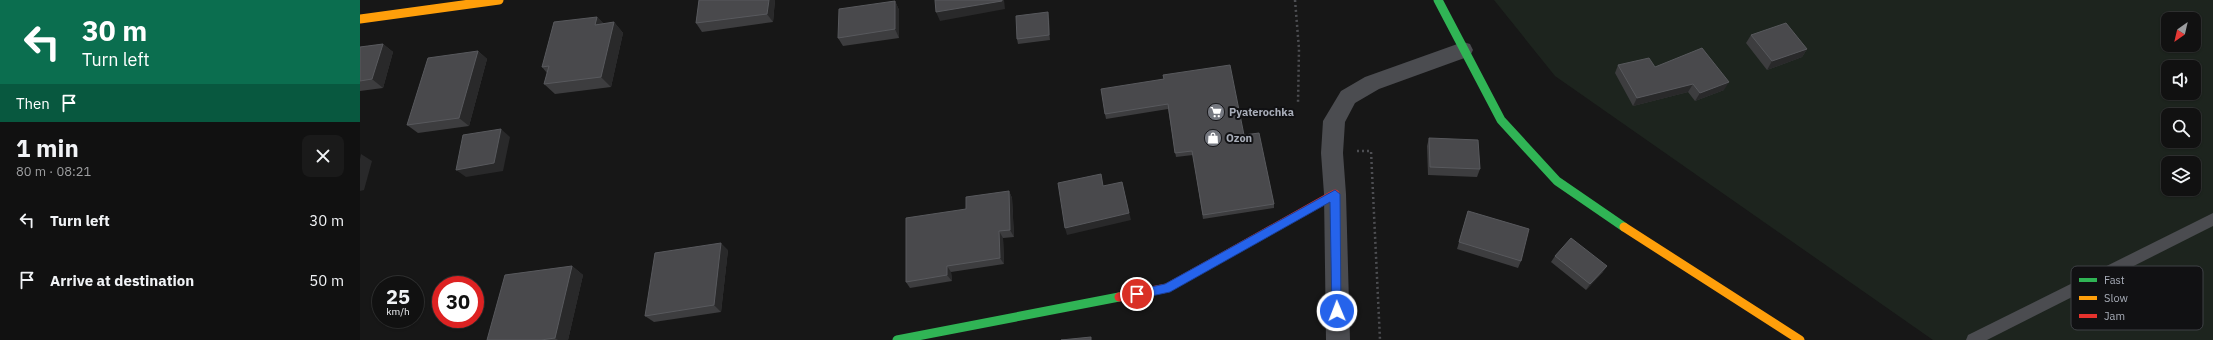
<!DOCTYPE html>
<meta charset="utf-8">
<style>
body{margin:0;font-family:"IBM Plex Sans",sans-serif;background:#1a1a1a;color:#f1f3f6;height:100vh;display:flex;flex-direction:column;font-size:15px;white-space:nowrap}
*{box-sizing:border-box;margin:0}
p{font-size:13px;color:#9c9d9f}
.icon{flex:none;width:22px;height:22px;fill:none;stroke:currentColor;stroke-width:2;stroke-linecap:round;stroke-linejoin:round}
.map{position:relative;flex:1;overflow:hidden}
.details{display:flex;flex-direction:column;background:#111;width:360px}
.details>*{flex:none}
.top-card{background:#0b6e4f;color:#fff;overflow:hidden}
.needle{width:26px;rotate:214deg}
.buttons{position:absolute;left:1801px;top:12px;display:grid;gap:8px}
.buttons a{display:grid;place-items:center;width:40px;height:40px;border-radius:8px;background:#111;box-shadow:0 1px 3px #0004,0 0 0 1px #303131;font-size:20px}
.speed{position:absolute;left:12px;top:276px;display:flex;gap:8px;font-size:20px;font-weight:700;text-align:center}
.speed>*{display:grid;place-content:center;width:52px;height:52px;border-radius:50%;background:#111;box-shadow:0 1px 3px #0004,0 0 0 1px #303131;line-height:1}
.speed small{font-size:10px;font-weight:400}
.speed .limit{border:6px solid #d22;background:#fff;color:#111}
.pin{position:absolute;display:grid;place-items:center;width:34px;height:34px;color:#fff;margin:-17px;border:2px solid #fff;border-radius:50%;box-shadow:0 1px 4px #0007}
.me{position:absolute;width:44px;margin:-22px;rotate:359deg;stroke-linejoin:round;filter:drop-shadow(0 0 3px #0008)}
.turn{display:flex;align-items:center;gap:14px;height:84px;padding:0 16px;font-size:18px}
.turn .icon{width:52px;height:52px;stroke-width:2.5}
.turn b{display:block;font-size:28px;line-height:34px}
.then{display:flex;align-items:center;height:38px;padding:0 16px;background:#0003;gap:8px;font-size:15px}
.round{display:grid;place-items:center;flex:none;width:42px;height:42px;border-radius:8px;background:#1a1a1a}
.overview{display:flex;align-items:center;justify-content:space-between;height:68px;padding:0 16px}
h1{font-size:24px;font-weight:700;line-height:30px}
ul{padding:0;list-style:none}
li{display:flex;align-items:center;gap:12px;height:60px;padding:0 16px}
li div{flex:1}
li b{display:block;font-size:15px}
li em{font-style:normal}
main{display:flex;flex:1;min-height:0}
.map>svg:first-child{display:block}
.green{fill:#1d241e;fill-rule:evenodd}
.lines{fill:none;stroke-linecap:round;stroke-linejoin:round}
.path{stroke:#4d4e52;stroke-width:2.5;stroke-dasharray:2 3;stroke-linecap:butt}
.lane{fill:#4b4c50;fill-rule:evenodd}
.street{fill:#4b4c50;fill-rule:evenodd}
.fast{stroke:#30b455;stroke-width:9}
.slow{stroke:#ff9f0a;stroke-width:9}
.jam{stroke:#e5322d;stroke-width:9}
.wall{fill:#3d3d3f}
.shaded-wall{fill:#29292a}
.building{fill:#49494c;stroke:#58595d}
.route{fill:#2563eb;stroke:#184099}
.labels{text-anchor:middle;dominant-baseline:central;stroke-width:4;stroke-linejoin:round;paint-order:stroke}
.poi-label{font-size:11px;font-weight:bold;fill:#a8adb8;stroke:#111113;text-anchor:start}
.key{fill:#111113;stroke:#3e4045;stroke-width:1}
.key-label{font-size:11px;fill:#a8adb8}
</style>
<main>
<section class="details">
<div class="top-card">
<div class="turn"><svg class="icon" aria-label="left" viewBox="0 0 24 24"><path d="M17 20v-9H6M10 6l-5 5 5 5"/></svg><div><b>30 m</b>Turn left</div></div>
<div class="then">Then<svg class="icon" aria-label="arrive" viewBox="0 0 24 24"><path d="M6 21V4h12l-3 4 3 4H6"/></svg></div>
</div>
<div class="overview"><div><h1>1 min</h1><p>80 m · 08:21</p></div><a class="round"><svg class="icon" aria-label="close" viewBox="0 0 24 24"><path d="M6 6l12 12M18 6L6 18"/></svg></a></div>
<ul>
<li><svg class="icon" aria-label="left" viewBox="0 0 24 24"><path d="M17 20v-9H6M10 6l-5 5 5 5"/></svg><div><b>Turn left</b></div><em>30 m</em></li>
<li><svg class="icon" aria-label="arrive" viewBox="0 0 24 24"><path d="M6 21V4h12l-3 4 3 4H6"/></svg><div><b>Arrive at destination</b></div><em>50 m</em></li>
</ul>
</section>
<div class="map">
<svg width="1853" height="340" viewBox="0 0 1853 340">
<rect width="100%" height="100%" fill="#171717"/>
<!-- green -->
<path class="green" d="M1134,0H1853V340H1573L1195,76ZM1808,19H1834V45H1808ZM1808,67H1834V93H1808ZM1808,115H1834V141H1808ZM1808,163H1834V189H1808Z"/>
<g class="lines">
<!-- path -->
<path class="path" d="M935,0L939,49L938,104
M997,151H1011L1020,340"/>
<!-- lane -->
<path class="lane" d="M1853,213V226L1627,340H1606L1608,335Z"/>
<!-- street -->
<path class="street" d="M1103,42L1110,44L1113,50L1110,56L1019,89L995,103L985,122L983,153L986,194L990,340H966L964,194L961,153L963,121L981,91L1005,77Z"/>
<!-- fast -->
<path class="fast" d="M1078,0L1141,120L1197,181L1264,227
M537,340L759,297"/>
<!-- slow -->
<path class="slow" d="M0,19L139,0
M1264,227L1440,340"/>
<!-- jam -->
<path class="jam" d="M759,297L807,288L975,194"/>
</g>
<!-- wall -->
<path class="wall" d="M339,0H415L413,22L342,32L336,23Z
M535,1L539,10V38L483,46L478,38Z
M237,17L244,24L254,22L263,33L251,87L195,94L184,84L187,73L182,67Z
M689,17L690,40L658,44L657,39Z
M1391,35L1447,49L1442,57L1407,70L1386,43Z
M23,44L33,52L23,88L0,91V47Z
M118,51L127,59L109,126L58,133L47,125Z
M1258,65L1295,67L1364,90L1335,101L1328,92L1273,106L1255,73Z
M804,79L884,135L914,204V208L843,219L833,155L816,157L808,109L746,119L745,114Z
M1069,138L1120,169L1117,177L1068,175L1067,146Z
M649,191L652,198L654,237L643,238L644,264L591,272L592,281L550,288L546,282L606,209Z
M1108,211L1161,261L1158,268L1097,249Z
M368,250L361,312L294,322L285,316Z
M1195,256L1243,272L1226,290L1191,262Z
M212,266L223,275L208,340H127Z"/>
<!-- shaded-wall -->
<path class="shaded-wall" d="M409,0H415L413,22L407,14Z
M642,0H644L645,9L580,21L576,12Z
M535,1L539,10V38L535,29Z
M688,12L689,17L690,40L689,35Z
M237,17L247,27L235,25Z
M254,22L263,33L251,87L241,77Z
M23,44L33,52L23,88L12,79Z
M1447,49L1442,57L1407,70L1412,61Z
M118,51L127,59L109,126L99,118Z
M1369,82L1364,90L1335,101L1340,93Z
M1333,84L1328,92L1273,106L1277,98Z
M141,129L150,137L143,171L106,177L96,170Z
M1,154L12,161L4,190L0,191V159Z
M762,182L771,220L707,235L705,228Z
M649,191L652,198L654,237L650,230Z
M639,231L643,238L644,264L640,258Z
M361,243L368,250L361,312L354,305Z
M212,266L223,275L208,340H198L195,338Z
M587,266L591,272L592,281L587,275Z
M1247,266L1243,272L1226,290L1230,284Z"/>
<!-- building -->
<path class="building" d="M339,0H409L407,14L336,23Z
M575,0H642V1L576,12Z
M535,1V29L478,38L479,9Z
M688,12L689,35L657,39L656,16Z
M237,17L235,25L254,22L241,77L184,84L189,66L182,67L194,22Z
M1426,23L1447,49L1412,61L1391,35Z
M23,44L12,79L0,81V47Z
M1342,48L1369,82L1340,93L1333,84L1277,98L1258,65L1289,58L1295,67Z
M118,51L99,118L47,125L68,58Z
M870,65L884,135L899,133L914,204L843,215L832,151L815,153L808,104L745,114L741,89L804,79L803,75Z
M141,129L134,163L96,170L103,135Z
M1069,138L1118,140L1120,169L1070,167Z
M741,174L743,186L762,182L769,213L705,228L698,183Z
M649,191L650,230L639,231L640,258L587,266V275L546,282V218L606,209V197Z
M1108,211L1169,229L1161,261L1099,242Z
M1211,238L1247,266L1230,284L1195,256Z
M361,243L354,305L285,316L295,253Z
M212,266L195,338L181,340H127L145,275Z
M731,337V340H701Z"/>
<!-- route -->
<path class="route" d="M975,190L980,194L981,314L977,315L972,311L970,202L810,292L777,299L773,297V291L805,284Z"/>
<!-- icons -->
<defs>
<symbol id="supermarket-disc" viewBox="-11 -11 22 22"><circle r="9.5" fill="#757880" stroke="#111113"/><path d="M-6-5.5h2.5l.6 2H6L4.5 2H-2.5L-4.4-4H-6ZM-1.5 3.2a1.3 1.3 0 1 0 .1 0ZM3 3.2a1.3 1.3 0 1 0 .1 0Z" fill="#fff"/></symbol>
<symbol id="shop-disc" viewBox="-11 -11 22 22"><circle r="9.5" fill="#757880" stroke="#111113"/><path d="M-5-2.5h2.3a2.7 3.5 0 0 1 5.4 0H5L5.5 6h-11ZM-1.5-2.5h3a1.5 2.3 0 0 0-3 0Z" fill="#fff"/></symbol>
</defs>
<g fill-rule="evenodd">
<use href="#supermarket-disc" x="846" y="102" width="20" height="20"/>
<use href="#shop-disc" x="843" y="128" width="20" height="20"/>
</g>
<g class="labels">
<!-- poi labels -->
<g class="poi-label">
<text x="869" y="112">Pyaterochka</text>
<text x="866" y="138">Ozon</text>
</g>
</g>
<!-- legend -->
<rect x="1711" y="266" width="132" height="64" rx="6" class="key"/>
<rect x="1719" y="278" width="18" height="4" fill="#30b455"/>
<rect x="1719" y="296" width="18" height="4" fill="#ff9f0a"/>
<rect x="1719" y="314" width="18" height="4" fill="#e5322d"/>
<g class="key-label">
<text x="1744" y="284">Fast</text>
<text x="1744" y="302">Slow</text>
<text x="1744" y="320">Jam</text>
</g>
</svg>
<div class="buttons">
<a><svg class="needle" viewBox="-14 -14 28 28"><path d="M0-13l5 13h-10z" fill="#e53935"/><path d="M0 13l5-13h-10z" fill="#9c9d9f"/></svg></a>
<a><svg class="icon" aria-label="sound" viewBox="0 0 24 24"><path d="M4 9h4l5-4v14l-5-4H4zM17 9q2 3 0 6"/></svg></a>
<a><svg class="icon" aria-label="search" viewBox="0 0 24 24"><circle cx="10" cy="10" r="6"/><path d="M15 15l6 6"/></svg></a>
<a><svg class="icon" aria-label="layers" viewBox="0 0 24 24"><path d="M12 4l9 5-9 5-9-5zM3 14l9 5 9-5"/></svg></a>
</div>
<div class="speed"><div>25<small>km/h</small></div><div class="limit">30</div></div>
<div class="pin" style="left:777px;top:294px;background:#d93025"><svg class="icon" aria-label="arrive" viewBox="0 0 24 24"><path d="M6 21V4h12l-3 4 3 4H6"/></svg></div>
<svg class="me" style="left:977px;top:311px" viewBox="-20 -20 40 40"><circle r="17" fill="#2563eb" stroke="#fff" stroke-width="3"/><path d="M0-11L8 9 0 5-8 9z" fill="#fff"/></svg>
</div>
</main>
